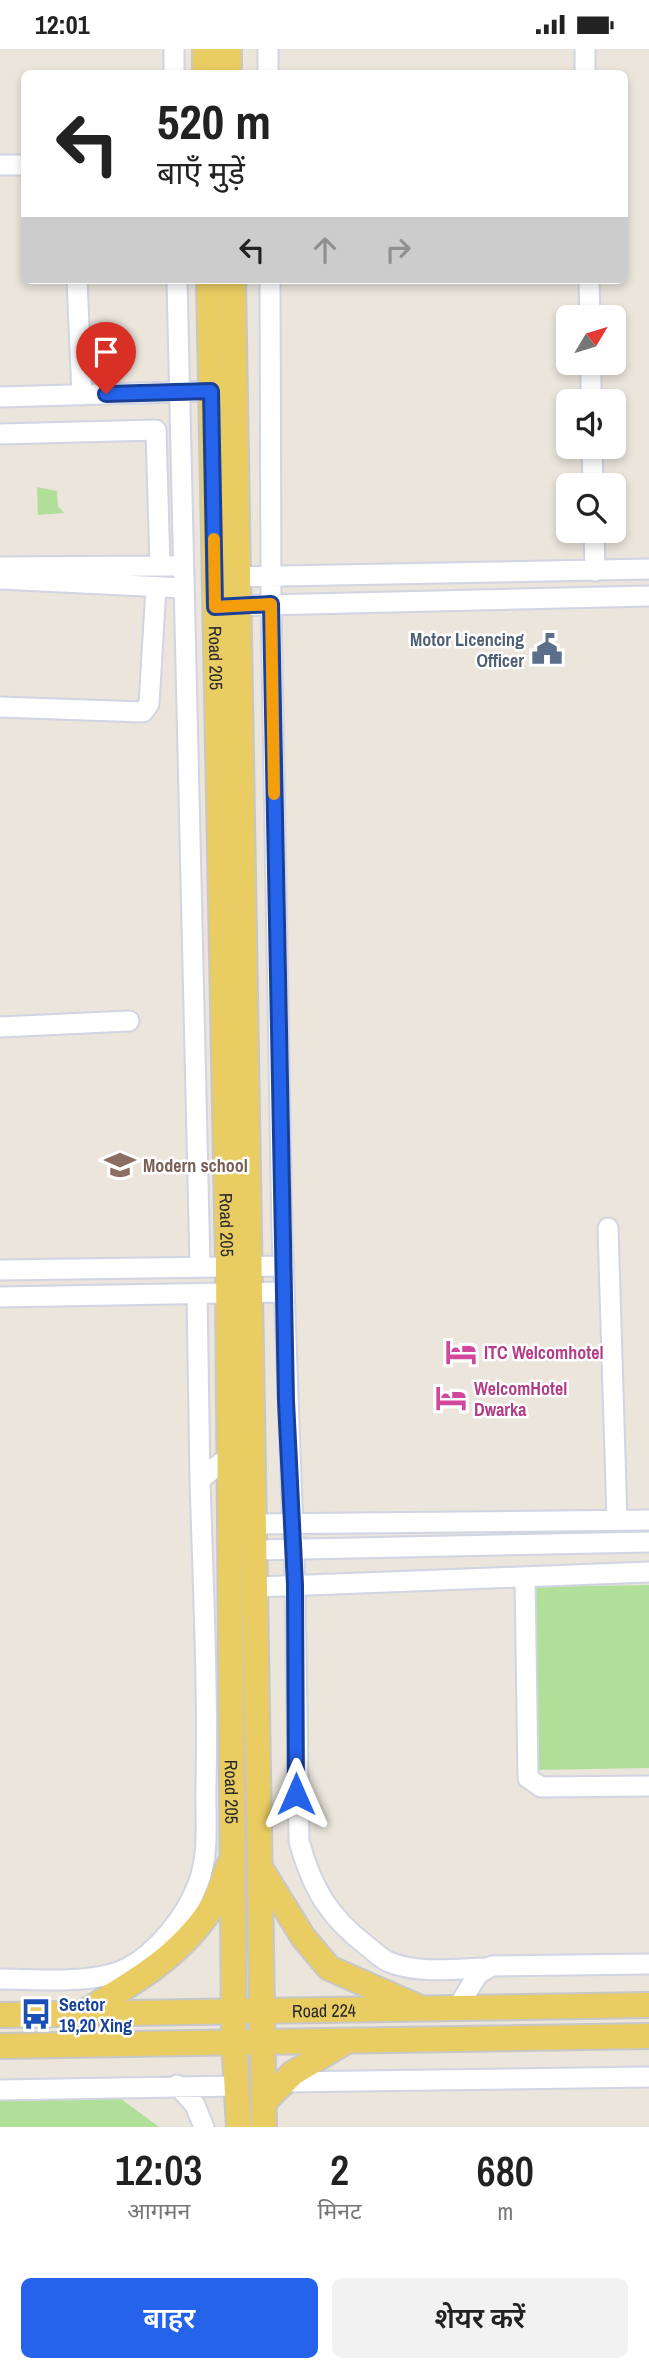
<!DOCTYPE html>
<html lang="hi">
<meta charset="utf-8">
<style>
body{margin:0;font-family:"Archivo Narrow","Noto Sans Devanagari",sans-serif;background:#f2f2f2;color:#222;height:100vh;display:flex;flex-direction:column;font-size:26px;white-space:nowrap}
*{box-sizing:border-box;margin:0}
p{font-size:23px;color:#767676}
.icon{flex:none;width:38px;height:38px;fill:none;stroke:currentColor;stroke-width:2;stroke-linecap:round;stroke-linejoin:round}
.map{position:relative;height:2078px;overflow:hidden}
.panel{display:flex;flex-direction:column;background:#fff;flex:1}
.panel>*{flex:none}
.guide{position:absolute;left:21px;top:21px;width:607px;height:214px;border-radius:10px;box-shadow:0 4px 10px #0003;background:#fff;color:#222;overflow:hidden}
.needle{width:46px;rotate:52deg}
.buttons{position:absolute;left:556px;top:256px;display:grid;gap:14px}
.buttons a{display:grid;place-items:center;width:70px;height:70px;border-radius:10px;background:#fff;box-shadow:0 4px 10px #0003;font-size:35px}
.pin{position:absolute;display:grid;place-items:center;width:60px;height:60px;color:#fff;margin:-72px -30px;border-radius:50% 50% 50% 0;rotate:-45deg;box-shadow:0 0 7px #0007}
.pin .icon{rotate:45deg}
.me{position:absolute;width:77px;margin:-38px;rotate:0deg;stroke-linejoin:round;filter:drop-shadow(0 0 5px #0008)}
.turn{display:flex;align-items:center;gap:24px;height:147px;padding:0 21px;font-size:32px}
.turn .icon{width:91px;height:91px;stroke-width:2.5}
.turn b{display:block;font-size:49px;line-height:60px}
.lanes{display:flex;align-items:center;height:66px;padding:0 21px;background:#0003;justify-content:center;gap:35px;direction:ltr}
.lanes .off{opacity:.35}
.eta{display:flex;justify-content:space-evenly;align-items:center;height:119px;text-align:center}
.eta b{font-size:42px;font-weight:600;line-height:49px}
.cta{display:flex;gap:14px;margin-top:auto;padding:14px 21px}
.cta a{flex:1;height:80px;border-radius:10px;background:#2563eb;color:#fff;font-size:28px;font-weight:600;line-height:80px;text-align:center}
.cta a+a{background:#f2f2f2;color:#222}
.status{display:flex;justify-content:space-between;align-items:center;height:49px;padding:0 35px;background:#fff;direction:ltr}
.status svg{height:19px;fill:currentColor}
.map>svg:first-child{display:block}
.green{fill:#b0df9a}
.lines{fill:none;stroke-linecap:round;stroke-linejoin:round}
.minor-casing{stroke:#d1d4e2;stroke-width:23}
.major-casing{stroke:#c7c7c7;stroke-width:28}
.minor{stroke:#fff;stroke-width:19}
.major{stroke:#eacd62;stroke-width:24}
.route-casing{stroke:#184099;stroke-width:18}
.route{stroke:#2563eb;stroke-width:12}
.slow{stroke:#f59e0b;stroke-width:12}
.labels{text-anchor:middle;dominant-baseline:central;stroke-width:5;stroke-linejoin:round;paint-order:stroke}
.service-label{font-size:18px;font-weight:bold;fill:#4e5e75;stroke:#fff;text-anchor:end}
.street-label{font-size:18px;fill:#292929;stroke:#fff}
.education-label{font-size:18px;font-weight:bold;fill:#785e54;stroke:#fff;text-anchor:start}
.hotel-label{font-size:18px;font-weight:bold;fill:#b23c85;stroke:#fff;text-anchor:start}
.transit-label{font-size:18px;font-weight:bold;fill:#164399;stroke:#fff;text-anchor:start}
</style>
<div class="status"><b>12:01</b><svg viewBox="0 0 49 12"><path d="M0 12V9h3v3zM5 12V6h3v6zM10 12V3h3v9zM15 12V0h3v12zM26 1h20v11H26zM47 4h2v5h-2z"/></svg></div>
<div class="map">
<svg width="649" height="2078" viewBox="0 0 649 2078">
<rect width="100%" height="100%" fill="#ebe5dc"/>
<!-- green -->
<path class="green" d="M37,438L57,442L58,457L64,464L38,466Z
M649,1536V1719L532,1721L527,1538Z
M120,2049L159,2078H0V2052Z"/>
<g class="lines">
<defs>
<path id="minor" d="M174,0V24
M268,0V24
M585,0V24
M0,116H24
M77,231L82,346
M177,231L200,1217
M270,231L271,555L282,1182L295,1536L299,1792C312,1839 328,1867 367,1897C374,1902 381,1910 389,1913C418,1925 454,1920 485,1919
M589,231L590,268
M591,313V352
M0,348L211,342
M0,385L156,381L160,517H183
M592,397L593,436
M594,481L595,522
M1,518L160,517
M226,528L649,520
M0,530L184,539
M227,557L649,547
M0,658L143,663L149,655L156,538
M0,978L129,972
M608,1179L617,1471
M0,1221L284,1217
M197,1245L200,1431
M0,1248L284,1243
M255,1475L649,1471
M256,1501L649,1493
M525,1529L528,1729L541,1738L649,1737
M257,1538L649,1523
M0,1930C36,1930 95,1936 127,1919C157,1904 186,1867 198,1835C210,1805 205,1767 206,1735C208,1634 203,1532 200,1431L229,1407
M458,1958L478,1925L492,1917L649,1915
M283,2033L649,2028
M177,2036L195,2056L204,2078
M0,2041L236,2037"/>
<g id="major">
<path d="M205,0V24"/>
<path d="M229,0V24"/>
<path id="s1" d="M209,231L228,1216L234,1993L239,2078"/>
<path d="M233,231L264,2078"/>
<path d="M261,1820L303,1888L329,1919L416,1957"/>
<path d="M84,1963C132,1935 179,1908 210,1861C218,1849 223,1831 229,1816"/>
<path id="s2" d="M0,1966L649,1956"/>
<path d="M0,1997L649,1987"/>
<path d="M264,2053L293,2024L342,1995"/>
</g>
</defs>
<!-- minor casing -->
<use href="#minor" class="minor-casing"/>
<!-- major casing -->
<use href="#major" class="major-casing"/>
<!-- minor -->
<use href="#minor" class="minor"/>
<!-- major -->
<use href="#major" class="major"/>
</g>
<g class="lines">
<defs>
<path id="route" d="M106,345L211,342L215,558L271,555L286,1352L295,1536L296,1745"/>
</defs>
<!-- route casing -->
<use href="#route" class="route-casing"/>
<!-- route -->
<use href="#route" class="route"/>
<!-- slow -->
<path class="slow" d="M214,490L215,558L271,555L274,745"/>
</g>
<!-- icons -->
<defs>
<symbol id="civic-bare" viewBox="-9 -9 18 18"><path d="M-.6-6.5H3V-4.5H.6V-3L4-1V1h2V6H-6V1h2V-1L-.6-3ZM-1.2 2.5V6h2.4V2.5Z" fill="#5c6f8a" stroke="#fff" stroke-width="2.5" paint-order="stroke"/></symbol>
<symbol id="school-bare" viewBox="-9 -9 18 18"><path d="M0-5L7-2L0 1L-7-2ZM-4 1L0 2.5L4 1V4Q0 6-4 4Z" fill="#8d6e63" stroke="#fff" stroke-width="2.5" paint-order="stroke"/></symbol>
<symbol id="hotel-bare" viewBox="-9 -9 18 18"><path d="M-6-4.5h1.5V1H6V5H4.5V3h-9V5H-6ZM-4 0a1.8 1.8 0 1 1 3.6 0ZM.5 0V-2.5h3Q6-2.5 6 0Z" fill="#d1479c" stroke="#fff" stroke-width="2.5" paint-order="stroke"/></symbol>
<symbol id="bus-bare" viewBox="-9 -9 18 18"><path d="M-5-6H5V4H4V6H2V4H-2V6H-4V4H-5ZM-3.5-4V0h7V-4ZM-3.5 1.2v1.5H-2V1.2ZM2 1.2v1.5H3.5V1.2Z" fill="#1a4fb4" stroke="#fff" stroke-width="2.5" paint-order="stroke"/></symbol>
</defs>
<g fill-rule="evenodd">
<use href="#civic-bare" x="525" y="578" width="44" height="44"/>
<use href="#school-bare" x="98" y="1094" width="44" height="44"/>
<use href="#hotel-bare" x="439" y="1281" width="44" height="44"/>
<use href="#hotel-bare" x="429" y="1327" width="44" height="44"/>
<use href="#bus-bare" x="14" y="1943" width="44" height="44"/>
</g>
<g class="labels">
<!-- service labels -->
<g class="service-label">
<text x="524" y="590">Motor Licencing<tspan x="524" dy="21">Officer</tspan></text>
</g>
<!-- street labels -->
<g class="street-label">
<text stroke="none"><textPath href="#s1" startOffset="378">Road 205</textPath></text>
<text stroke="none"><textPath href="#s1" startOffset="945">Road 205</textPath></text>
<text stroke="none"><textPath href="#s1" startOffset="1512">Road 205</textPath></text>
<text stroke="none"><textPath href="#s2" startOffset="324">Road 224</textPath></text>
</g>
<!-- education labels -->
<g class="education-label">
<text x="143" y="1116">Modern school</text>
</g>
<!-- hotel labels -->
<g class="hotel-label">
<text x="484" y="1303">ITC Welcomhotel</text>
<text x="474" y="1339">WelcomHotel<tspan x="474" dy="21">Dwarka</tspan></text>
</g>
<!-- transit labels -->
<g class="transit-label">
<text x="59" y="1955">Sector<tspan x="59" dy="21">19,20 Xing</tspan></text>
</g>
</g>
</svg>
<div class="buttons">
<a><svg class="needle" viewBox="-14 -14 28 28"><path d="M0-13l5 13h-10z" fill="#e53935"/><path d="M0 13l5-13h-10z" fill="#767676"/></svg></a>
<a><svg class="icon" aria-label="sound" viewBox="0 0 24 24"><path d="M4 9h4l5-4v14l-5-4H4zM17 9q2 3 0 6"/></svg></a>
<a><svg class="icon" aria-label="search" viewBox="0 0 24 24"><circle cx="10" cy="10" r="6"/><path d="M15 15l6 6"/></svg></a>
</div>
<div class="pin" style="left:106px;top:345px;background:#d93025"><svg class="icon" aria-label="arrive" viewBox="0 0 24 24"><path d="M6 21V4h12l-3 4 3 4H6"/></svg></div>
<svg class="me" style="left:296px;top:1745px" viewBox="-20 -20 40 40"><path d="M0-17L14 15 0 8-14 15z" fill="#2563eb" stroke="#fff" stroke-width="4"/></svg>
<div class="guide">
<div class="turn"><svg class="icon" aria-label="left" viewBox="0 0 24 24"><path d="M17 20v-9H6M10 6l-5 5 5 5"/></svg><div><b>520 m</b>बाएँ मुड़ें</div></div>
<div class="lanes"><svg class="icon" aria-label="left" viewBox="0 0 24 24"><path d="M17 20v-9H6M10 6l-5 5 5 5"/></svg><svg class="icon off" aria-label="ahead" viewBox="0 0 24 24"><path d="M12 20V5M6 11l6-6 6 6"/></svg><svg class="icon off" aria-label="right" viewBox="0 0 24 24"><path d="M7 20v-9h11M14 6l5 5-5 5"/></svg></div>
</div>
</div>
<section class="panel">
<div class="eta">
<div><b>12:03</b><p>आगमन</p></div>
<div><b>2</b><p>मिनट</p></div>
<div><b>680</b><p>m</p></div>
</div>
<div class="cta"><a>बाहर</a><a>शेयर करें</a></div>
</section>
